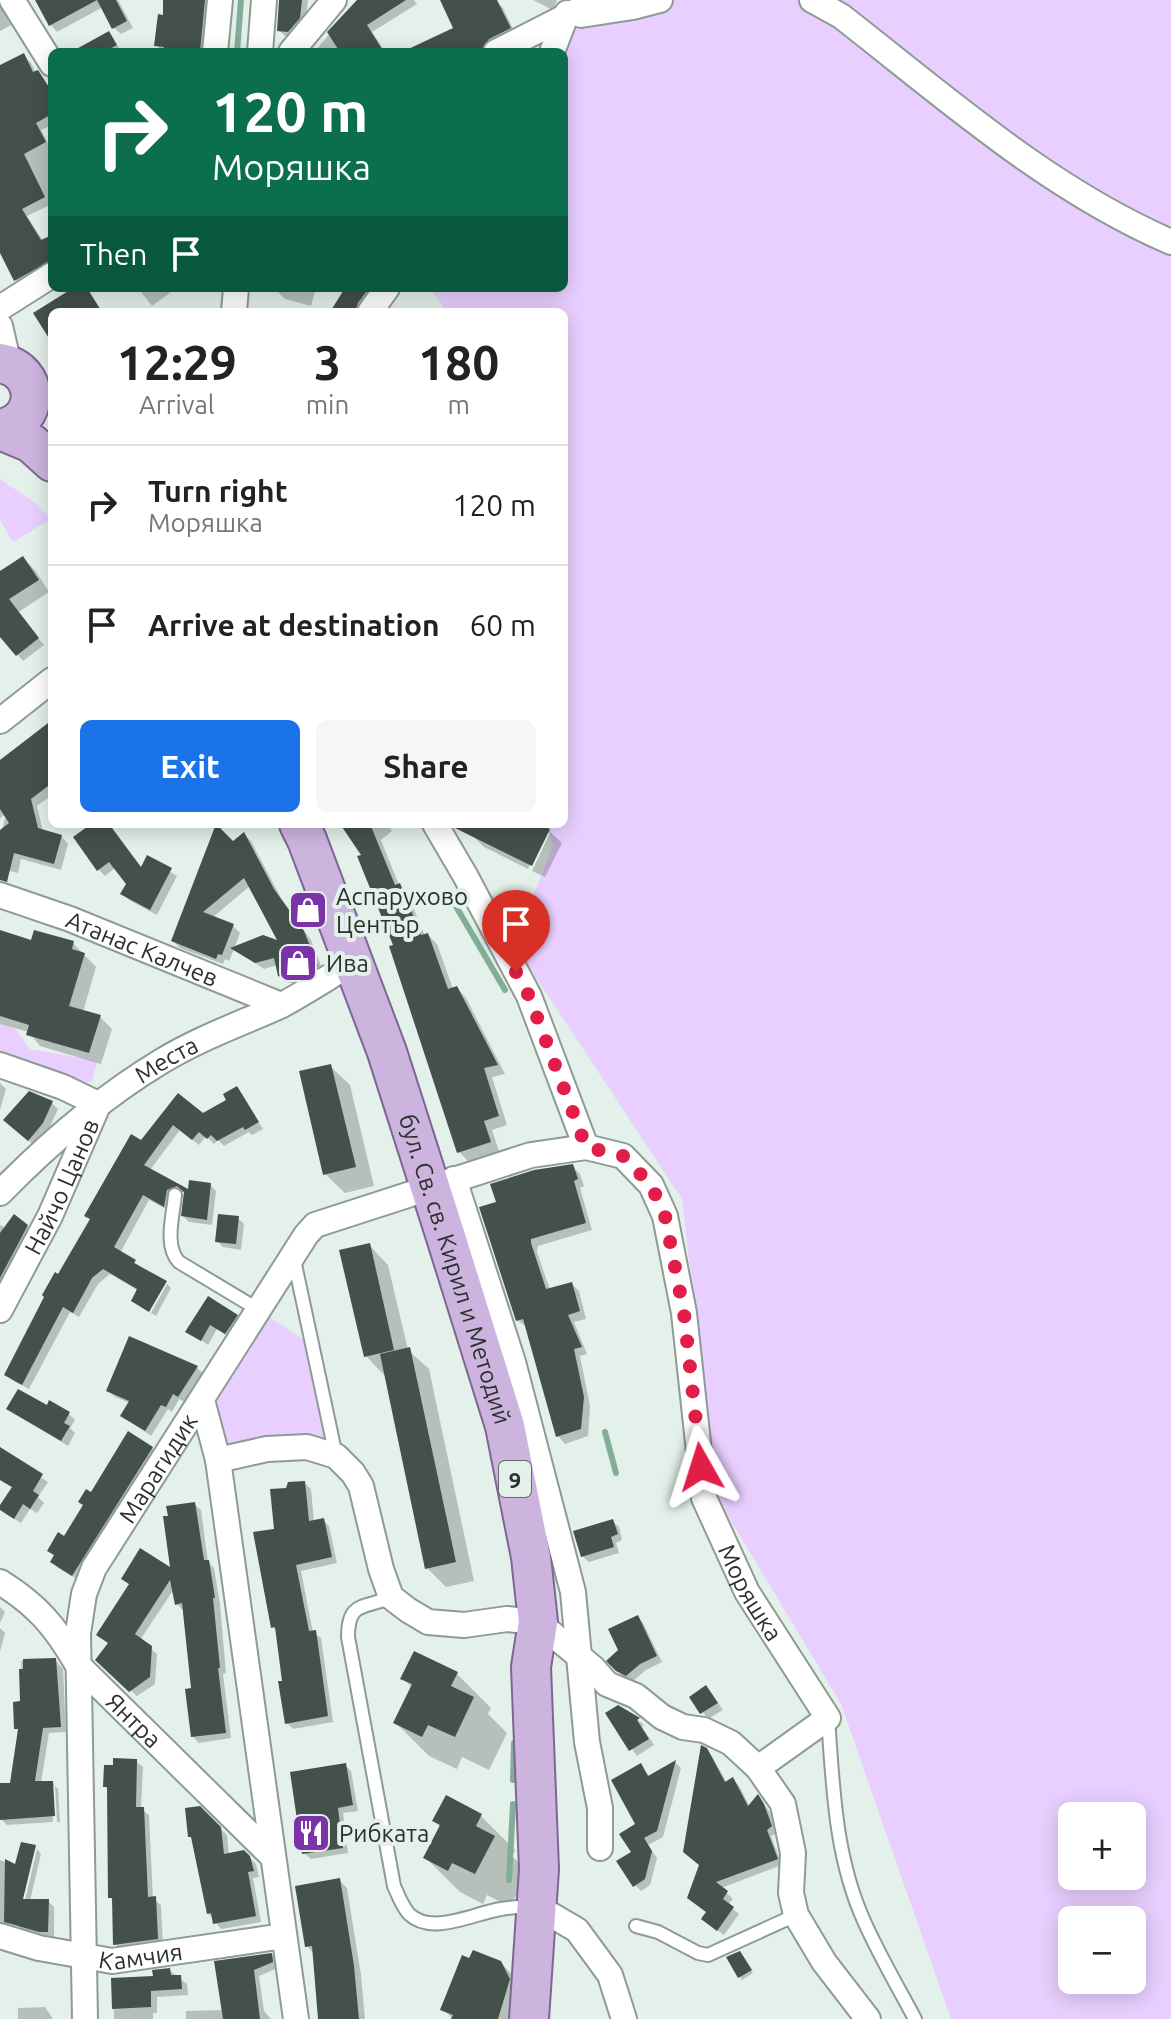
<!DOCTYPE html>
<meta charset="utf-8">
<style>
body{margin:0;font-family:Ubuntu,sans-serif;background:#f6f6f6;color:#222;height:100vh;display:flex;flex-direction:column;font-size:30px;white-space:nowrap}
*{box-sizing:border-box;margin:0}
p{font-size:26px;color:#767676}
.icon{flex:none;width:44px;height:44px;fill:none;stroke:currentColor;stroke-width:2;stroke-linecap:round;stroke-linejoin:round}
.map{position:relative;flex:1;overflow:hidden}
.drawer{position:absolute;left:48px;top:308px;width:520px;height:520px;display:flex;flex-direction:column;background:#fff;border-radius:12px;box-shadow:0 4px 20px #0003}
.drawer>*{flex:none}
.hud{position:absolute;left:48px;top:48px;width:520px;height:244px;border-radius:12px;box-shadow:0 4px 20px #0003;background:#0b6e4f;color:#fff;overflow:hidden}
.controls{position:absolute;left:1058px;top:1802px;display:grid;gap:16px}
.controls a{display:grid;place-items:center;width:88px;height:88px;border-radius:12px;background:#fff;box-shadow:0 4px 20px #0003;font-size:40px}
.pin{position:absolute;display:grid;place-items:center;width:68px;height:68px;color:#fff;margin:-82px -34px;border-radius:50% 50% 50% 0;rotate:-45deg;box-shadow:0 0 8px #0007}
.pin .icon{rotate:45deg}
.me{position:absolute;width:88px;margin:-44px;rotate:354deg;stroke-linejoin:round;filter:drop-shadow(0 0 6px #0008)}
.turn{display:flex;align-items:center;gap:28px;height:168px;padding:0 32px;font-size:36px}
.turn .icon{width:104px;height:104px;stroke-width:2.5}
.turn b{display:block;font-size:56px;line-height:68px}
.then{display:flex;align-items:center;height:76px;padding:0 32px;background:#0003;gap:16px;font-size:30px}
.eta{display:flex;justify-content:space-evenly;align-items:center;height:136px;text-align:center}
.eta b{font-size:48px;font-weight:600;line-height:56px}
.cta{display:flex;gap:16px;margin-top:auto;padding:16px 32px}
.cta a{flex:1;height:92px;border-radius:12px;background:#1a73e8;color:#fff;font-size:32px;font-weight:600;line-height:92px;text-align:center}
.cta a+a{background:#f6f6f6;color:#222}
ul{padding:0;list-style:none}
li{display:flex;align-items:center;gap:24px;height:120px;padding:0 32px;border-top:2px solid #e0e0e0}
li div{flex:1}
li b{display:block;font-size:30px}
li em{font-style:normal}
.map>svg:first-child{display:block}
.green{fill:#e9cfff;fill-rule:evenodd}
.shadow{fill:#0003;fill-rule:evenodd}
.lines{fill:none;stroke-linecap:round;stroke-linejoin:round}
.stream{stroke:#82ae98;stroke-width:6}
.building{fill:#44504a}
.lane-casing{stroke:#8e9b94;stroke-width:16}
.street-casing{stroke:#8e9b94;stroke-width:28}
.primary-casing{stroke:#7e6693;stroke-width:42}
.lane{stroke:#fff;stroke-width:12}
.street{stroke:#fff;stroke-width:24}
.primary{stroke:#ccb4df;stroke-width:38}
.route{stroke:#e11d48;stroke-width:14;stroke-dasharray:0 25.2}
.labels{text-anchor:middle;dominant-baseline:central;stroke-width:8;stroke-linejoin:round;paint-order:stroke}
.shield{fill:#e3f1ea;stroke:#636b66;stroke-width:2}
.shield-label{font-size:22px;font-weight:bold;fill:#2c312e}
.poi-label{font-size:24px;fill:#2c312e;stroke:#e3f1ea;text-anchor:start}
.street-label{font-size:24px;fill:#2c312e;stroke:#e3f1ea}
</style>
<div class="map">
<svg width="1171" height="2019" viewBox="0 0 1171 2019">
<rect width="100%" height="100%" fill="#e3f1ea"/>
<!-- green -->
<path class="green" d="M612,0H1171V2019H951L841,1704L716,1496L682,1199L514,944L553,846L547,824H564V312H447L430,288H564V52L574,19ZM1072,1816H1132V1876H1072ZM1072,1920H1132V1980H1072Z
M0,479L34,502L51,519L13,542L0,520Z
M0,1024L15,1028L30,1049L93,1060L97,1063L92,1081L79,1084L0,1057Z
M259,1310L312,1345L336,1456L218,1460L202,1400Z"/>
<!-- shadow -->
<path class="shadow" d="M37,0H118L133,28L121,34L114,28L103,7L57,32L51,25Z
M167,0H213L207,52H163L156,45L175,18Z
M281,0H308L305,25L294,37L285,36L279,30Z
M359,0H414L417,4L372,32L385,52H314Z
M464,0L497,2L503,8L516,35L490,52H407L456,29Z
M533,0H557L553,10Z
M0,4L11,25L0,31Z
M109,34L122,52H75Z
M24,56L31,63L43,88L52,83V125L41,130L52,151V204L27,216L43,241L52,236V268L23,287L16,280L0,249V67Z
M138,288H174L175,289L152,306Z
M279,288H316L311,306L285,299L278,292Z
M357,288H379L363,312H333Z
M23,558L35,570L49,592L17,613L44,645L23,661L0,634V570L2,572Z
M52,721V795L37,806L43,831L61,836L68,844L61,870L21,859L18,873L2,869L0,838L6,814L0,818V759L4,760Z
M94,824H109L142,869L148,858L177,876L157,915L129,900L123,894L128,884L116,867L105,876L99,870Z
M343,824H387L392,831L381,840L399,885L408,895L425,936L428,935L437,944L453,989L457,988L466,998L505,1074L492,1077L507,1125L492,1130L499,1151L468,1161L459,1152L396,946L364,856Z
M476,824H535L548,830L562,843L545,877L532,871L550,833H546L528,869L484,847L471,834Z
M244,834L251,841L281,898L311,940L324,973L299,985L288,982L280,975L278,965L264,969L234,949L229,961L225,959L223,964L180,948L173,941L233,844ZM250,886L281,944L234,949L240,933L233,926L212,918Z
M0,933L32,942L73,943L96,967L83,1012L100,1017L112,1029L101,1064L40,1046L29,1032L0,1024Z
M330,1066L350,1085L374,1186L345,1193L325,1174Z
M0,1083L6,1089L0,1110Z
M237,1089L263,1129L252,1135L249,1132L224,1146L218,1140L214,1144L206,1136L199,1145L180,1130L150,1170L190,1192L210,1185L216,1191L212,1225L189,1222L183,1216L186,1191L173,1196L170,1211L149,1200L120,1253L164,1282L147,1311L133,1301L139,1291L110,1274L98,1284L79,1317L70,1312L29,1389L12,1380L6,1374L59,1277L141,1142L179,1096L202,1115L229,1100Z
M52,1103L58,1109L49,1129L35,1146L12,1126Z
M572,1166L580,1174L584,1186L580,1188L592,1230L538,1246L537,1252L550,1290L572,1284L579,1291L586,1319L574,1322L587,1354L580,1356L590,1406L588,1436L565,1444L558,1436L527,1327L517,1320L499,1204Z
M238,1218L244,1224L241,1250L223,1247L217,1241Z
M0,1225L6,1228L27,1226L34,1234L0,1296Z
M369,1245L388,1265L408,1350L429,1369L474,1581L446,1587L427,1568L385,1376L366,1356Z
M167,1284L171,1288L156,1316L151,1313Z
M236,1316L242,1322L232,1339L217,1329L208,1345L188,1331Z
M130,1339L197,1368L203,1373L185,1402L179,1399L172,1412L168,1409L151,1436L123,1416L130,1403L115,1397L109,1391Z
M8,1409L69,1414L75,1420L70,1428L75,1433L68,1446Z
M152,1448L158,1454L79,1580L58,1568L52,1562L92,1495Z
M0,1450L48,1482L38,1497L44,1503L37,1513L30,1509L21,1523L6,1514L13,1488L0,1480Z
M304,1483L311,1489L314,1522L323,1520L329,1526L337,1563L301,1571L313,1633L321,1638L333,1722L293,1729L287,1723L277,1632L273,1627L276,1530L288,1490Z
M194,1504L201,1510L208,1562L214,1568L220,1604L226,1673L223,1674L231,1738L199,1743L193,1737L194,1690L183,1610L177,1604L174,1589L140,1640L157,1654L155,1684L137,1696L97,1660L110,1644L105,1641L131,1586L124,1579L173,1571Z
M612,1521L619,1527L622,1540L616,1543L619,1553L589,1562L582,1556Z
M0,1607L5,1612L0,1623Z
M637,1617L643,1623L662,1662L646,1670L633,1681L624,1677L609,1661L621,1651Z
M0,1628L5,1633L0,1652Z
M55,1660L63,1669L66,1732L49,1733L41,1783H52L58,1789L60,1822H57L55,1786H51L53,1822L7,1825L1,1819L0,1785H11L20,1732L16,1728L22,1703L21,1661Z
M457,1674L491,1708L488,1714L507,1733L489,1770L462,1757L457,1769L429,1756L395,1722L412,1688L403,1678Z
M712,1694L723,1710L708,1719L691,1697Z
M627,1711L644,1725L642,1727L654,1745L637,1756L607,1714Z
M705,1750L712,1756L727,1783L733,1780L739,1786L750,1807L758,1797L770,1812L777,1833L771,1836L782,1865L721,1888L733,1899L728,1905L739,1914L724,1935L710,1925L701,1865Z
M136,1761L143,1767L141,1809L149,1815L153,1899L161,1905L163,1945L121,1950L115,1944L114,1902L110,1897L109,1790L105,1786Z
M676,1763L681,1768L663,1837L648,1845L657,1858L650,1885L641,1891L635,1885L634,1852L641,1766L650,1777Z
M345,1765L351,1771L358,1811L343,1813L348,1853L311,1859L304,1853Z
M446,1798L481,1816L515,1850L512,1856L528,1872L510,1907L487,1895L483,1904L460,1892L426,1858L441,1828L435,1821Z
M199,1808L227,1835L229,1855L244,1852L256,1864L259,1877L253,1878L261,1922L221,1929L208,1913L193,1840L190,1836Z
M22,1844L37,1849H33L19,1908L23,1909L37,1849L41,1854L30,1901H48L54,1907V1937L22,1930L16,1924L15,1909H12L8,1927L0,1926V1860L17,1866Z
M339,1880L347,1888L361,1975L365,2019H320L314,1954L307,1946Z
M271,1955L277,1961L278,1968L259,1976L264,2011L271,2019H186V2011L223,2010L217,1963Z
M742,1956L753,1973L742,1980L729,1958Z
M500,1962L534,1997L541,2019H453L443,2009Z
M169,1970L187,1984L188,1995L157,1997V2013H153V2019H114L113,1980L155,1978Z
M45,2007L53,2019H18V2008Z"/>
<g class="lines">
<!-- stream -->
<path class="stream" d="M237,52L241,0
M454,903L505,990
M605,1432L616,1473
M513,1780L514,1743
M509,1880L513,1804"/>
</g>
<!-- building -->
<path class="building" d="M35,0H97L49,26Z
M97,0H116L127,21L112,29Z
M163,0H205L200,52H163L164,47L154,46L158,14L163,15Z
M279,0H302L300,18L288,32L277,31Z
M357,0H406L367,25L384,52H340L327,32Z
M440,0H497L511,28L489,39L481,52H402L453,28Z
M109,31L117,45L104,52H71Z
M24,53L33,72L38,70L52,92V114L36,123L46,142L24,154L45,197L22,209L41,240L52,235V260L14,281L0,253V65Z
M73,288H87L102,312H52V343L33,313Z
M345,288H369L358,303L355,312H330Z
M23,556L39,580L9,599L39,638L16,656L0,637V571Z
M52,720V783L31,799L38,828L62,835L54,864L14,853L7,882L0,880V830L9,823L0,809V760Z
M91,824H109L141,867L147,855L172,868L150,910L120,894L126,884L109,862L97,871L73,837Z
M216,824L233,841L244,832L274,889L304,931L318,966L291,979L278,976L274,958L255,963L230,948L263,935L277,940L244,878L203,912L234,924L222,955L218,954L216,959L171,941Z
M340,824H370L395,885L400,883L421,935L428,933L448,989L457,986L498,1065L484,1068L499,1116L484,1121L491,1142L457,1153L389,946L393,945L357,856L361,855Z
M452,824H540L550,829L532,866L455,828Z
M0,930L31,940L34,930L74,941L72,949L85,953L69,1006L101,1015L89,1053L26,1035L29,1025L0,1016Z
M331,1064L356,1167L323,1175L299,1071Z
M237,1086L259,1122L245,1130L243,1127L217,1141L211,1135L207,1139L199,1132L192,1140L173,1125L144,1165L188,1189L189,1180L211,1183L207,1220L181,1216L184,1192L177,1186L167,1190L164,1207L143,1195L114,1247L136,1260L134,1263L167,1281L149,1312L131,1301L137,1289L103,1269L92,1278L73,1313L63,1307L22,1385L4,1375L44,1297L42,1295L55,1272L58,1274L90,1219L84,1216L131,1134L141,1140L178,1093L203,1113L226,1100L223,1094Z
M29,1091L53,1101L43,1123L28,1141L3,1120Z
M573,1164L578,1179L574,1181L586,1223L531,1239V1243L546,1289L572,1282L580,1311L568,1315L582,1347L574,1349L584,1397L581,1429L556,1437L523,1319L516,1321L479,1207L496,1202L490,1184L534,1170Z
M14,1214L28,1225L0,1278V1233Z
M218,1214L239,1216L236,1244L215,1242Z
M370,1243L394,1350L364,1357L339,1250Z
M208,1296L238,1315L225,1334L210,1325L201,1341L185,1332Z
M129,1336L198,1366L178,1397L173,1394L166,1407L161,1405L145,1431L120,1416L129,1401L106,1391Z
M410,1347L456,1562L425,1569L380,1354Z
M18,1389L47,1405L49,1400L70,1412L64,1423L70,1426L61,1441L6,1409Z
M128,1431L153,1447L72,1576L50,1562L54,1555L47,1551L58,1532L64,1536L83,1505L78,1502L86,1489L91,1492Z
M0,1447L43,1474L33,1491L39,1495L30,1509L23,1504L14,1519L0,1510V1505L12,1487L0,1480Z
M305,1481L309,1521L324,1518L332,1557L296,1565L309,1631L316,1630L328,1716L285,1724L278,1681H282L275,1627L271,1628L253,1532L274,1529L270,1489L286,1488L288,1482Z
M195,1502L204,1560H209L215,1598H213L220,1668H218L226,1733L191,1737L185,1689L191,1688L182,1603L175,1605L170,1580L135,1634L152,1646L150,1677L129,1692L95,1660L108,1643L96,1635L129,1584L121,1579L140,1548L170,1567L163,1516H168L166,1506Z
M613,1519L618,1534L611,1537L614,1547L581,1557L573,1531Z
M638,1615L657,1656L640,1664L626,1676L616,1671L606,1661L618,1650L608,1629Z
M414,1651L458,1672L451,1686L474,1697L455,1737L428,1725L422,1737L393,1723L412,1684L400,1679Z
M56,1658L61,1727L43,1728L35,1781H53L55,1816L0,1820V1783H10L18,1729H14L13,1702L20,1701L19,1669H23V1659Z
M706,1685L718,1703L700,1714L689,1697Z
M618,1705L640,1718L637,1720L649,1739L629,1751L605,1713Z
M701,1745L707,1748L725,1782L733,1777L748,1806L758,1794L764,1804L772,1826L767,1830L778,1859L716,1882L728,1891L723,1899L734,1907L717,1931L701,1919L706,1912L687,1898L699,1865L683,1852Z
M113,1758L137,1759L136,1807H144L148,1897L156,1896L158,1939L113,1945L112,1898H108L107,1787H103L104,1765H113Z
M676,1760L657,1831L644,1838L652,1851L645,1879L633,1887L616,1861L631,1852L619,1834L635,1824L611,1780L641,1763L648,1776Z
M346,1763L353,1805L338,1808L343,1848L302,1854L290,1772Z
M446,1795L482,1814L476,1826L495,1836L475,1874L452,1863L448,1871L423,1858L440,1825L432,1821Z
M200,1806L221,1827L224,1854L244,1850L250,1856L254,1871L248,1872L256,1916L213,1924L211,1913L207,1914L191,1837H188L185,1808Z
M21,1842L36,1845L23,1899H49L48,1932H39L4,1922L5,1859L15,1864Z
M340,1878L354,1966L359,2019H318L312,1946L305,1947L295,1886Z
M473,1950L501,1961L510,1979L498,2019H451L453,2015L440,2010L462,1955L469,1958Z
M740,1951L752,1970L738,1978L726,1957Z
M272,1953L273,1962L254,1970L260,2019H223L214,1961Z
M170,1968L171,1975H181L182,1989L151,1991V2007L112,2009L111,1978L153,1976L152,1970Z"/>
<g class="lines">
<defs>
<path id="lane" d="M175,1195C173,1216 164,1246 179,1262L259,1310
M293,1255L336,1456
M391,1597C365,1609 348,1600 348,1637L394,1886C398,1895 402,1906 409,1914C432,1936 474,1913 501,1909C511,1907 522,1907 533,1906
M828,1718C833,1787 835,1857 864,1921C879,1955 898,1987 915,2019
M636,1926L658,1932L698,1953L708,1955L796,1915"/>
<g id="street">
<path d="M12,0L52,64"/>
<path d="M812,0L841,16C945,97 1048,189 1171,242"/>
<path d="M581,15L633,7L660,0"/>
<path d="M215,52L220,0"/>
<path d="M260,52L264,0"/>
<path d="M291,52L334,0"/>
<path d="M496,52L598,0"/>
<path d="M552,52L567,13"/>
<path d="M0,308L52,275"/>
<path d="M234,312L236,288"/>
<path d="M370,312L387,288"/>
<path d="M0,326L9,365"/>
<path d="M0,721L52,680"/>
<path id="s1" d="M435,824L466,877L529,996L586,1147L623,1156L651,1185L665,1216L684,1313L704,1498L747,1592L828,1718L758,1768"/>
<path id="s2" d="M0,895L70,919L281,1005"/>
<path d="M0,1065L63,1087L98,1104"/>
<path d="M454,1179L513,1362L573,1592L587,1742L600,1808V1848"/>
<path id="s3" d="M0,1193C49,1143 102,1097 162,1061C200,1038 240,1024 280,1006C305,993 330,976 354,962"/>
<path id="s4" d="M0,1310L50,1216L96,1110"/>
<path d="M202,1400L218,1460L296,2019"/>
<path d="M218,1460L267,1449L307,1447L336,1456L353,1473L361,1486L381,1569L391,1597L408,1610L428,1622L464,1625L507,1619L538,1622L593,1668L607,1684L636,1696L662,1717L683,1727L704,1730L731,1743L758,1768L783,1804L793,1853L791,1893L796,1915L824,1962L868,2019"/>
<path id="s5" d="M0,1582C37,1605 55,1626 77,1664L273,1857"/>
<path d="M536,1906L577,1930L610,1975L624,2019"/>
<path id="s6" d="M0,1936L39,1948L112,1961L284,1936"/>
<path id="s7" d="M85,2019L78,1633L84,1594L94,1568L306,1235L315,1225L531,1155L586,1147"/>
</g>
<g id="primary">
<path d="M0,363C41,370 41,422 0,429"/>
<path d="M0,430L31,443L52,462"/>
<path id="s8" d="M299,824L307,840L387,1052L446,1237L505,1426L531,1557L538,1622L531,1667L539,1869L529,2019"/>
</g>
</defs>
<!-- lane casing -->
<use href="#lane" class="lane-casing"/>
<!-- street casing -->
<use href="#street" class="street-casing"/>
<!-- primary casing -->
<use href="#primary" class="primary-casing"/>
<!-- lane -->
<use href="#lane" class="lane"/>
<!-- street -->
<use href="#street" class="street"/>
<!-- primary -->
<use href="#primary" class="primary"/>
</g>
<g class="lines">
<!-- route -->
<path class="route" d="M516,972L529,996L586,1147L623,1156L651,1185L665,1216L684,1313L701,1467"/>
</g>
<!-- icons -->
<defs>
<symbol id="shop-square" viewBox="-11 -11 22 22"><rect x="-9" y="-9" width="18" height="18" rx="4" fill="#7a34a7" stroke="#e3f1ea"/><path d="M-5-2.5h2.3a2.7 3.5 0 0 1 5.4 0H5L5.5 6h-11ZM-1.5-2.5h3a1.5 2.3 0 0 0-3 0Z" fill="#fff"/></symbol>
<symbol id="restaurant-square" viewBox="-11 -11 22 22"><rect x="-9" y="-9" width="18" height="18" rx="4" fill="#7a34a7" stroke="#e3f1ea"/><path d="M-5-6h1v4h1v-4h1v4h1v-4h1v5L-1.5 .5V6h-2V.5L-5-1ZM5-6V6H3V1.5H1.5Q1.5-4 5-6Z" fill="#fff"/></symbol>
</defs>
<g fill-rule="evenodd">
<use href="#shop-square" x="286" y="888" width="44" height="44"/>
<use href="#shop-square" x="276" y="941" width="44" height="44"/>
<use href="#restaurant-square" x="289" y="1811" width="44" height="44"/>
</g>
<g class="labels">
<!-- shield labels -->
<rect class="shield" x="499" y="1461" width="32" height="36" rx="6"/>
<g class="shield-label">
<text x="515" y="1479">9</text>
</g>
<!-- poi labels -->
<g class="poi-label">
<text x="336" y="896">Аспарухово<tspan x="336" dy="28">Център</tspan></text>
<text x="326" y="963">Ива</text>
<text x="339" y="1833">Рибката</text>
</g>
<!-- street labels -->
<g class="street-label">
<text stroke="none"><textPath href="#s2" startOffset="152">Атанас Калчев</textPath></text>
<text stroke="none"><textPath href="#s3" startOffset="214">Места</textPath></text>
<text stroke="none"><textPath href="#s4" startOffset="138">Найчо Цанов</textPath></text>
<text stroke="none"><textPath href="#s8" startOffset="472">бул. Св. св. Кирил и Методий</textPath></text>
<text stroke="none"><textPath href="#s7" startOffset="572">Марагидик</textPath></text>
<text stroke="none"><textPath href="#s1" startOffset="860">Моряшка</textPath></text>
<text stroke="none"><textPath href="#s5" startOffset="194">Янтра</textPath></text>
<text stroke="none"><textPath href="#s6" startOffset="144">Камчия</textPath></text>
</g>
</g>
</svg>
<div class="controls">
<a>+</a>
<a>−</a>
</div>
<div class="pin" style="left:516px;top:972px;background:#d93025"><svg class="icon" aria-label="arrive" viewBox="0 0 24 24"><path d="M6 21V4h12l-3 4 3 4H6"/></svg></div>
<svg class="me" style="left:701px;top:1467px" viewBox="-20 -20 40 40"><path d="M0-17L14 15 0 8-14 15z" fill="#e11d48" stroke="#fff" stroke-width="4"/></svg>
<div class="hud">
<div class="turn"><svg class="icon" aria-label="right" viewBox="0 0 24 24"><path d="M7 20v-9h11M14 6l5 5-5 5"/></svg><div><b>120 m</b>Моряшка</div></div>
<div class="then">Then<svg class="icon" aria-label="arrive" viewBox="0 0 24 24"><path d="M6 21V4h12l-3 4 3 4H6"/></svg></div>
</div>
<section class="drawer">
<div class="eta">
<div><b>12:29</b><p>Arrival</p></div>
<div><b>3</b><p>min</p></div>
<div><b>180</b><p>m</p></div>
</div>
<ul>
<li><svg class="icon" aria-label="right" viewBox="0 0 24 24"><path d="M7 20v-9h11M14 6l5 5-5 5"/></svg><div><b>Turn right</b><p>Моряшка</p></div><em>120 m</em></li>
<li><svg class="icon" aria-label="arrive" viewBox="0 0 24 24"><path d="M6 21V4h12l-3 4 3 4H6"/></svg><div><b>Arrive at destination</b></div><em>60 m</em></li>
</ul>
<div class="cta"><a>Exit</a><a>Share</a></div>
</section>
</div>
